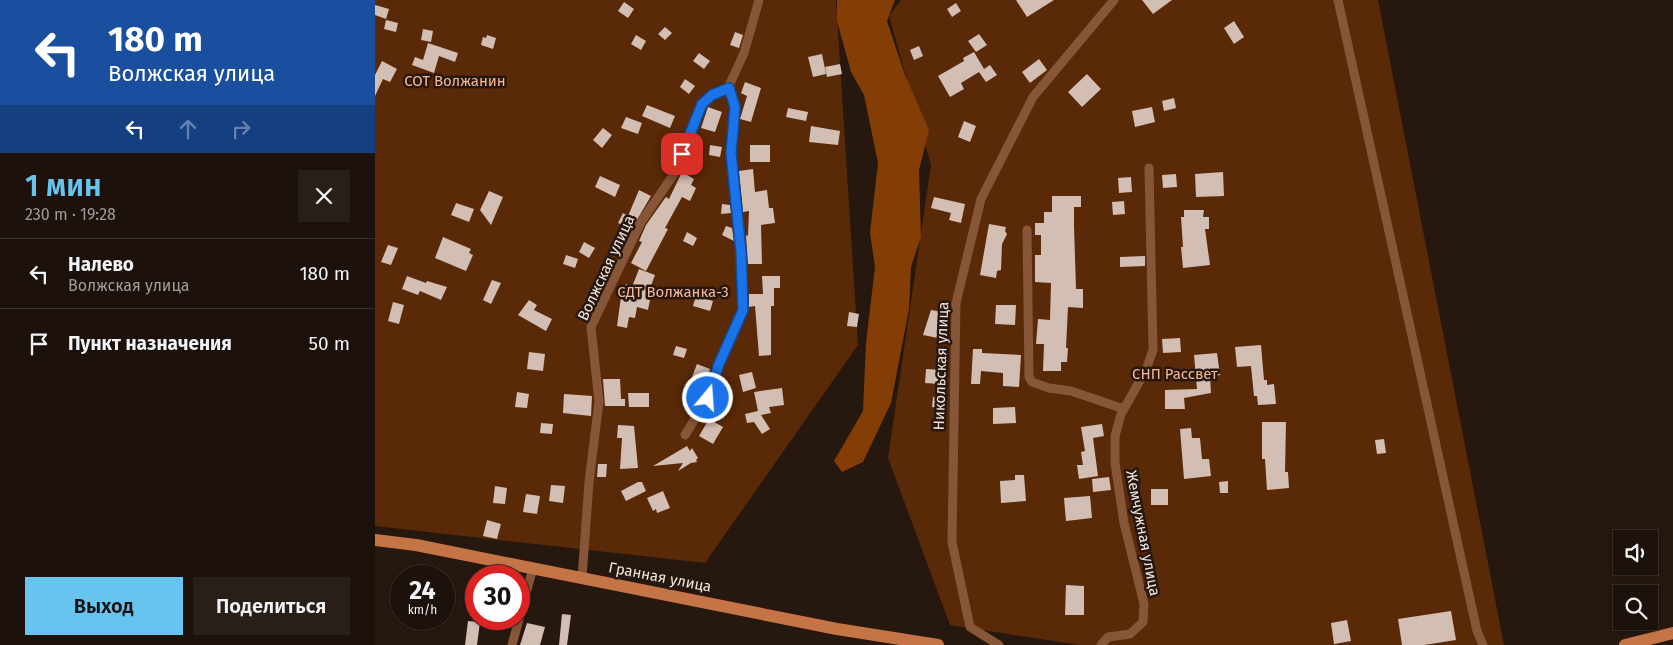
<!DOCTYPE html>
<html lang="ru">
<meta charset="utf-8">
<style>
body{margin:0;font-family:"Fira Sans",sans-serif;background:#291f19;color:#f1f3f6;height:100vh;display:flex;flex-direction:column;font-size:19px;white-space:nowrap}
*{box-sizing:border-box;margin:0}
p{font-size:16px;color:#a09d9d}
.icon{flex:none;width:28px;height:28px;fill:none;stroke:currentColor;stroke-width:2;stroke-linecap:round;stroke-linejoin:round}
.map{position:relative;flex:1;overflow:hidden}
.panel{display:flex;flex-direction:column;background:#1c110b;width:375px}
.panel>*{flex:none}
.banner{background:#1a4fa0;color:#fff;overflow:hidden}
.buttons{position:absolute;left:1238px;top:530px;display:grid;gap:10px}
.buttons a{display:grid;place-items:center;width:45px;height:45px;border-radius:0px;background:#1c110b;box-shadow:0 1px 4px #0004,0 0 0 1px #3a312c;font-size:25px}
.speed{position:absolute;left:15px;top:565px;display:flex;gap:10px;font-size:25px;font-weight:700;text-align:center}
.speed>*{display:grid;place-content:center;width:65px;height:65px;border-radius:50%;background:#1c110b;box-shadow:0 1px 4px #0004,0 0 0 1px #3a312c;line-height:1}
.speed small{font-size:12px;font-weight:400}
.speed .limit{border:8px solid #d22;background:#fff;color:#111}
.pin{position:absolute;display:grid;place-items:center;width:42px;height:42px;color:#fff;margin:-21px;border-radius:10px;box-shadow:0 2px 8px #0006}
.me{position:absolute;width:55px;margin:-28px;rotate:18deg;stroke-linejoin:round;filter:drop-shadow(0 0 4px #0008)}
.turn{display:flex;align-items:center;gap:18px;height:105px;padding:0 25px;font-size:22px}
.turn .icon{width:65px;height:65px;stroke-width:2.5}
.turn b{display:block;font-size:35px;line-height:42px}
.lanes{display:flex;align-items:center;height:48px;padding:0 25px;background:#0003;justify-content:center;gap:25px;direction:ltr}
.lanes .off{opacity:.35}
.round{display:grid;place-items:center;flex:none;width:52px;height:52px;border-radius:0px;background:#291f19}
.head{display:flex;align-items:center;justify-content:space-between;height:85px;padding:0 25px}
h1{font-size:30px;font-weight:600;line-height:38px;color:#67c4ef}
.primary-button{display:flex;gap:10px;margin-top:auto;padding:10px 25px}
.primary-button a{flex:1;height:58px;border-radius:0px;background:#67c4ef;color:#111;font-size:20px;font-weight:600;line-height:58px;text-align:center}
.primary-button a+a{background:#291f19;color:#f1f3f6}
ul{padding:0;list-style:none}
li{display:flex;align-items:center;gap:15px;height:70px;padding:0 25px;border-top:1px solid #3a312c}
li div{flex:1}
li b{display:block;font-size:19px}
li em{font-style:normal}
main{display:flex;flex:1;min-height:0}
.map>svg:first-child{display:block}
.green{fill:#5a2907}
.water{fill:#843d05}
.building{fill:#d3beb4}
.lines{fill:none;stroke-linecap:round;stroke-linejoin:round}
.street{stroke:#875538;stroke-width:9}
.secondary{stroke:#c57545;stroke-width:12}
.route-casing{stroke:#114b97;stroke-width:12}
.route{stroke:#1a73e8;stroke-width:9}
.labels{text-anchor:middle;dominant-baseline:central;stroke-width:5;stroke-linejoin:round;paint-order:stroke}
.park-label{font-size:15px;fill:#f7b895;stroke:#26170f}
.street-label{font-size:15px;fill:#f1e7e1;stroke:#26170f}
</style>
<main>
<section class="panel">
<div class="banner">
<div class="turn"><svg class="icon" aria-label="left" viewBox="0 0 24 24"><path d="M17 20v-9H6M10 6l-5 5 5 5"/></svg><div><b>180 m</b>Волжская улица</div></div>
<div class="lanes"><svg class="icon" aria-label="left" viewBox="0 0 24 24"><path d="M17 20v-9H6M10 6l-5 5 5 5"/></svg><svg class="icon off" aria-label="ahead" viewBox="0 0 24 24"><path d="M12 20V5M6 11l6-6 6 6"/></svg><svg class="icon off" aria-label="right" viewBox="0 0 24 24"><path d="M7 20v-9h11M14 6l5 5-5 5"/></svg></div>
</div>
<div class="head"><div><h1>1 мин</h1><p>230 m · 19:28</p></div><a class="round"><svg class="icon" aria-label="close" viewBox="0 0 24 24"><path d="M6 6l12 12M18 6L6 18"/></svg></a></div>
<ul>
<li><svg class="icon" aria-label="left" viewBox="0 0 24 24"><path d="M17 20v-9H6M10 6l-5 5 5 5"/></svg><div><b>Налево</b><p>Волжская улица</p></div><em>180 m</em></li>
<li><svg class="icon" aria-label="arrive" viewBox="0 0 24 24"><path d="M6 21V4h12l-3 4 3 4H6"/></svg><div><b>Пункт назначения</b></div><em>50 m</em></li>
</ul>
<div class="primary-button"><a>Выход</a><a>Поделиться</a></div>
</section>
<div class="map">
<svg width="1298" height="645" viewBox="0 0 1298 645">
<rect width="100%" height="100%" fill="#26170f"/>
<!-- green -->
<path class="green" d="M0,0H461L483,345L330,563L0,526Z
M526,0H1003L1129,645H705L575,625L513,458L556,165L514,16Z"/>
<!-- water -->
<path class="water" d="M462,0H520L512,21L530,75L554,130L544,170L546,237L536,267L534,309L516,403L488,462L467,472L459,461L488,411L491,343L500,267L495,233L503,163L489,95L476,72L462,21Z"/>
<!-- building -->
<path class="building" d="M641,0H679L652,17Z
M767,0H797L778,14Z
M249,2L259,9L253,18L243,11Z
M581,3L586,11L577,17L572,9Z
M0,5L14,9L11,19L0,15Z
M11,20L23,23L21,32L9,29Z
M859,21L869,37L859,44L849,28Z
M290,27L297,33L290,40L283,34Z
M48,29L58,31L56,42L46,40Z
M360,32L368,35L364,48L355,45Z
M604,34L612,45L601,52L593,41Z
M112,35L121,38L118,49L106,45L108,37L111,38Z
M261,35L271,41L266,50L256,44Z
M53,43L83,53L80,62L64,56L59,73L37,65L40,57L48,60Z
M544,46L548,56L539,60L535,50Z
M599,52L609,69L615,65L622,75L611,82L604,72L586,83L589,89L575,97L563,76L589,61L588,58Z
M324,53L335,61L329,69L318,61Z
M447,54L451,74L438,77L433,57Z
M664,59L672,70L655,83L647,72Z
M7,61L22,69L15,82L8,79L0,96V75Z
M465,64L467,74L452,77L450,67Z
M712,74L726,89L707,107L693,92Z
M310,79L320,86L314,94L305,87Z
M370,82L386,88L376,122L365,119L372,96L366,93Z
M799,98L801,108L789,111L787,101Z
M272,105L300,116L295,128L267,116Z
M333,107L347,112L340,132L326,128Z
M777,107L780,122L760,127L757,111Z
M413,108L433,112L431,121L411,117Z
M251,117L267,123L263,134L246,128Z
M589,121L601,126L595,142L583,137Z
M436,126L465,131L463,145L434,142Z
M228,128L237,135L227,148L218,140Z
M335,145L347,147L345,157L334,155Z
M375,145H395V162H375Z
M317,148L326,151L323,161L313,157Z
M378,169L380,192L392,190L394,208H398L400,223L386,225L387,264H373L371,235L373,236L374,211L368,212L364,171Z
M307,172L319,179L316,185L321,188L315,201L307,197L290,228L293,229L271,271L256,263L267,242L264,241L271,225L288,201L291,197L294,199Z
M848,172L849,196L821,197L820,174Z
M801,174L802,187L788,188L787,175Z
M225,176L245,185L240,197L220,187Z
M756,177L757,192L744,193L743,178Z
M264,190L276,196L253,235L245,231L248,225L243,223L248,213L253,216Z
M114,191L128,197L116,225L105,210Z
M677,196H706V207H699V226L701,289H708V308L693,307L691,348H693L692,362H686V371H668L669,344H661L663,319L675,320L676,283L660,282V255H666V235H660V223H669V212H677Z
M559,197L590,204L586,223L574,220L576,213L556,208Z
M749,201L750,214L738,215L737,202Z
M81,203L99,209L94,222L76,215Z
M347,204L355,205L356,213L346,214Z
M809,210H829L828,217H834V229H830L835,265L808,268L806,247H808L806,217H809Z
M614,224L631,227L630,231L632,234L627,244L626,270L622,271L621,278L605,275Z
M351,226L357,228L359,241L347,235Z
M312,232L322,238L318,246L308,241Z
M68,237L96,249L94,253L98,255L91,271L60,258Z
M209,242L220,248L214,258L204,252Z
M13,245L23,248L16,265L6,262Z
M191,255L203,259L200,268L188,264Z
M770,256V266L745,267V257Z
M264,269L280,275L271,299L275,300L273,310L262,307L260,318L254,317L252,328L242,326L246,297L251,284L257,287Z
M32,276L51,283L52,281L72,287L66,300L45,291L43,295L27,289Z
M387,276H405V288H399V306H396V355L384,356L380,306L374,307V294H388Z
M117,280L126,283L116,304L108,300Z
M321,296L338,301L335,311L318,306Z
M154,300L162,305L159,310L177,319L171,331L143,315Z
M18,302L29,305L24,324L13,321Z
M621,305H641L640,325L620,324Z
M556,310L568,312L563,338L548,335Z
M474,312L484,314L482,327L472,326Z
M805,338L806,352L788,353L787,339Z
M886,345L889,380H892V385L899,384L901,404L883,405L882,396H879L876,366L862,367L860,347Z
M301,346L312,349L309,358L298,355Z
M598,349H607V353L646,355L644,387L628,386V373L606,371L605,384H596Z
M154,352L170,354L168,371L152,369Z
M842,353L845,375L835,377L836,393L809,398L810,409H790V390L822,389L819,355Z
M322,364L335,369L331,382L317,377Z
M551,369L567,370L565,384L550,383Z
M377,372L381,388L368,392L364,375Z
M228,379H245L246,399H250V406H230Z
M407,388L409,405L394,407L396,413L386,415L395,429L387,434L379,422L372,423L370,414L383,411L379,392Z
M142,392L154,394L152,408L140,407Z
M253,393H274V407H254Z
M189,394L217,396L216,416L188,413Z
M558,397L572,398L571,408L557,407Z
M640,407L641,423L618,424V408Z
M334,419L348,427L338,444L324,436Z
M887,422H911L910,472H913L914,488L892,490L890,459H887Z
M166,423L178,424L177,434L165,433Z
M727,424L729,436L718,438L723,476L704,479L702,465H708L706,452L710,451L706,427Z
M243,425L259,426L263,468L245,469L247,438H242Z
M816,428L817,438H825L827,459H834L836,476L809,479L805,429Z
M1009,439L1011,453L1002,454L1000,440Z
M312,446L315,451L317,448L323,458L321,460L322,462L316,463L303,471L308,463L278,466Z
M223,464H232L231,477H222Z
M640,475H649L651,501L626,503L625,481L640,480Z
M734,477L736,490L718,492L717,479Z
M853,481V493H845L844,482Z
M263,482H267L271,491L251,501L246,491Z
M176,485L190,486L188,503L174,501Z
M120,486L132,488L130,504L118,503Z
M776,489H793V505H776Z
M288,491L295,508L282,513L281,509L278,511L272,498Z
M151,494L165,496L162,514L148,512Z
M715,496L717,518L691,521L689,498Z
M112,520L126,524L122,539L108,536Z
M691,585L709,586V615H690Z
M1076,611L1081,640L1049,645H1027L1023,619Z
M187,614L196,615L192,645H184Z
M972,620L976,641L959,644L956,623Z
M93,621L105,622L102,645H90Z
M152,623L170,627L165,645H145Z"/>
<g class="lines">
<!-- street -->
<path class="street" d="M963,0L1102,631L1108,645
M652,230L654,377L657,382L674,388L696,391L749,409
M310,435L333,398L344,364L368,310L366,252L356,153L360,107L353,88L369,53L384,0
M207,578L214,482L224,402L216,327L266,222L301,171L327,104L337,95L353,88
M144,618L158,568
M137,645L144,619
M624,645L595,627L577,542L581,303L606,199L658,97L739,0
M726,645L733,637L755,634L768,622L769,604L749,523L740,463V436L746,414L771,370L778,350L774,168"/>
<!-- secondary -->
<path class="secondary" d="M0,540L41,545L462,629L563,645
M1250,645L1298,633"/>
</g>
<g class="lines">
<defs>
<path id="route" d="M307,154L327,104L337,95L354,88L360,107L356,153L366,252L368,310L344,364L333,398"/>
</defs>
<!-- route casing -->
<use href="#route" class="route-casing"/>
<!-- route -->
<use href="#route" class="route"/>
</g>
<g class="labels">
<!-- park labels -->
<g class="park-label">
<text x="80" y="81">СОТ Волжанин</text>
<text x="298" y="292">СДТ Волжанка-3</text>
<text x="800" y="374">СНП Рассвет</text>
</g>
<!-- street labels -->
<g class="street-label">
<text transform="translate(231 268) rotate(-65)">Волжская улица</text>
<text transform="translate(566 366) rotate(-88)">Никольская улица</text>
<text transform="translate(768 533) rotate(79)">Жемчужная улица</text>
<text transform="translate(285 577) rotate(11)">Гранная улица</text>
</g>
</g>
</svg>
<div class="buttons">
<a><svg class="icon" aria-label="sound" viewBox="0 0 24 24"><path d="M4 9h4l5-4v14l-5-4H4zM17 9q2 3 0 6"/></svg></a>
<a><svg class="icon" aria-label="search" viewBox="0 0 24 24"><circle cx="10" cy="10" r="6"/><path d="M15 15l6 6"/></svg></a>
</div>
<div class="speed"><div>24<small>km/h</small></div><div class="limit">30</div></div>
<div class="pin" style="left:307px;top:154px;background:#d93025"><svg class="icon" aria-label="arrive" viewBox="0 0 24 24"><path d="M6 21V4h12l-3 4 3 4H6"/></svg></div>
<svg class="me" style="left:333px;top:398px" viewBox="-20 -20 40 40"><circle r="17" fill="#1a73e8" stroke="#fff" stroke-width="3"/><path d="M0-11L8 9 0 5-8 9z" fill="#fff"/></svg>
</div>
</main>
